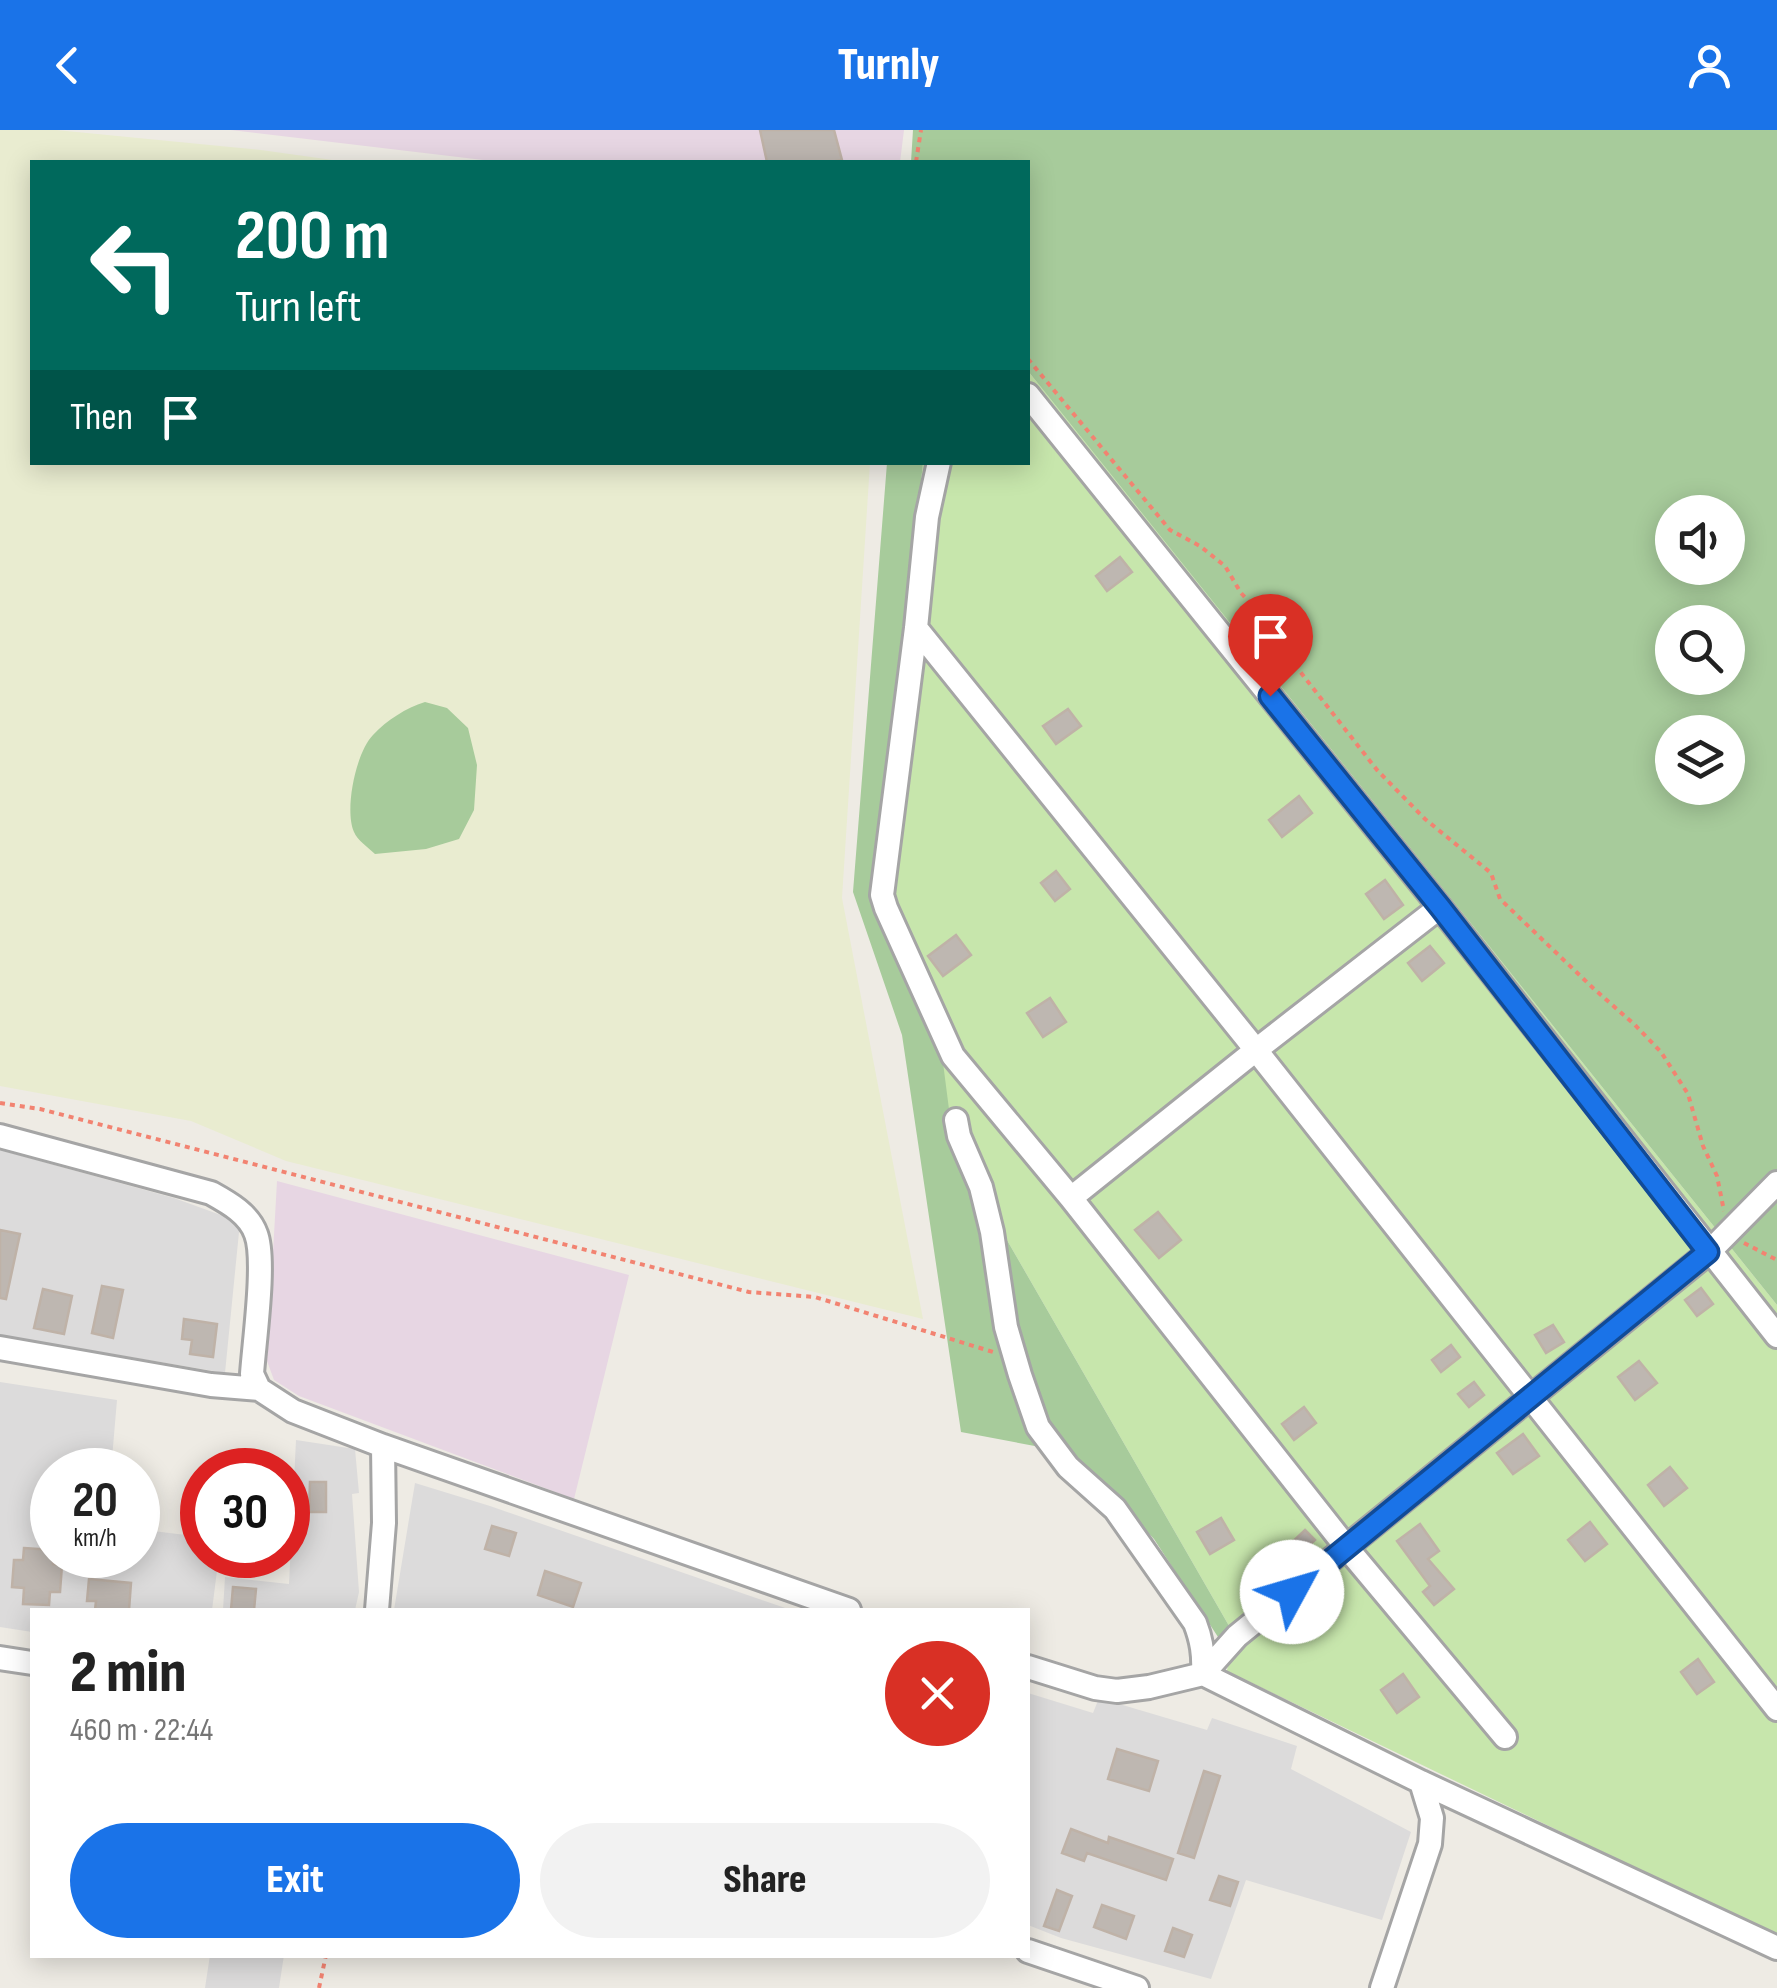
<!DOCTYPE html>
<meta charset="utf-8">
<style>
body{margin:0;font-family:"Sofia Sans Condensed",sans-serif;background:#f2f2f2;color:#222;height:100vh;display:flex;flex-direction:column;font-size:38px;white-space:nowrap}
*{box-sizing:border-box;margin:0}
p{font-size:32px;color:#767676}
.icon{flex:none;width:55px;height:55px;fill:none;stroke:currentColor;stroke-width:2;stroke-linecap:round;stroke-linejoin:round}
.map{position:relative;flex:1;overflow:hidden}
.panel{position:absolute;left:30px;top:1478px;width:1000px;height:350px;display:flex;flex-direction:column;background:#fff;border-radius:0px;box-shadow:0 5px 25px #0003}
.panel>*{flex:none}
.banner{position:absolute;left:30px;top:30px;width:1000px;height:305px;border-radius:0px;box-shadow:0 5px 25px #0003;background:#00695c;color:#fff;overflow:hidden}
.tools{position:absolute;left:1655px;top:365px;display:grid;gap:20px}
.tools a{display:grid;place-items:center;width:90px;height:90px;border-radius:50%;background:#fff;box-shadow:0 5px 25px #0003;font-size:50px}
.speed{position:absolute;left:30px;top:1318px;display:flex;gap:20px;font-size:50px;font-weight:700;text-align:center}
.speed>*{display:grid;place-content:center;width:130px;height:130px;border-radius:50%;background:#fff;box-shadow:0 5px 25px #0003;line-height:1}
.speed small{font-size:25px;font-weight:400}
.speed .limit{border:15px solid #d22;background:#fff;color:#111}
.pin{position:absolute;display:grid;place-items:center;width:85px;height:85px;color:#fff;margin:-102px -42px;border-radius:50% 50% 50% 0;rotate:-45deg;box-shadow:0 0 10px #0007}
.pin .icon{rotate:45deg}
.me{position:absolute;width:110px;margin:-55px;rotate:51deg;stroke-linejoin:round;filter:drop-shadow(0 0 8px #0008)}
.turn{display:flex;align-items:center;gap:35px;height:210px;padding:0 40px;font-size:45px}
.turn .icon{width:130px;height:130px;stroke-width:2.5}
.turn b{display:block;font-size:70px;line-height:85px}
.then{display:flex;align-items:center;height:95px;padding:0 40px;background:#0003;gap:20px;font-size:38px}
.round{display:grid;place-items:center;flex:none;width:105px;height:105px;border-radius:52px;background:#f2f2f2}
.headline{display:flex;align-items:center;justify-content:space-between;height:170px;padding:0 40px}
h1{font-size:60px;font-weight:800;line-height:75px}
.cta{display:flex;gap:20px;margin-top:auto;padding:20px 40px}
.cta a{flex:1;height:115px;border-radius:60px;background:#1a73e8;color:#fff;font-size:40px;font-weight:800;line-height:115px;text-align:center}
.cta a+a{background:#f2f2f2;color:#222}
header{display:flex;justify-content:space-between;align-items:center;height:130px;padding:0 40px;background:#1a73e8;color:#fff;font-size:45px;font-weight:800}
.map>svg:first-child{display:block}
.residential{fill:#dcdbdb}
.industrial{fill:#e7d6e3}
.farmland{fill:#e9ecd0}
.grass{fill:#c7e6ac}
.forest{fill:#a7cb9b;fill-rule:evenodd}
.building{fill:#beb7b1;stroke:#bfb2a7;stroke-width:2.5}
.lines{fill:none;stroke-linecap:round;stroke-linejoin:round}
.minor-casing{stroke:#a5a5a5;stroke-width:28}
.path{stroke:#f28371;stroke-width:4;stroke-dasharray:5 5;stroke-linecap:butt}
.minor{stroke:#fff;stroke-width:22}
.route-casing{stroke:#114b97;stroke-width:25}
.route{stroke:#1a73e8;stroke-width:18}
</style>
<header><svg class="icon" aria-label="back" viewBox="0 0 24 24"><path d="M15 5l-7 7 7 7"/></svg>Turnly<svg class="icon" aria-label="person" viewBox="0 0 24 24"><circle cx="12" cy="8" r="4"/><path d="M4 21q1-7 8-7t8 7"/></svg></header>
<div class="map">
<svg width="1777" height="1858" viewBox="0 0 1777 1858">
<rect width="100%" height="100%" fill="#eeebe4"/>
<!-- residential -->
<path class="residential" d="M0,1020L174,1068L240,1092L225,1243L0,1205Z
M0,1252L117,1270L111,1340H52V1425H138V1374L147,1375L145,1400L202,1407V1425H219L212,1480H32V1502L0,1497Z
M296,1310L355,1319L359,1363L352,1364L359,1462L355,1480H223L225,1447L289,1454Z
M415,1353L490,1376L791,1480H394Z
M1028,1563L1093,1583L1099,1568L1207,1600L1212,1588L1297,1616L1291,1639L1411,1702L1382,1790L1246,1750L1211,1849L1061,1808L1028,1795Z
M210,1825H284L279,1858H205Z"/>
<!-- industrial -->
<path class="industrial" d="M231,0H904L900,32H500Z
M277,1051L629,1145L574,1369L299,1266L274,1250L267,1231Z"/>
<!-- farmland -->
<path class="farmland" d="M0,0H56L261,20L347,32H32V332L870,333L842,768L923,1189L286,1031L191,991L0,956Z"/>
<!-- grass -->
<path class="grass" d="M1028,241L1777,1175V1806L1227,1541L1232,1501L954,1018L877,768L923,333L1028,332Z"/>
<!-- forest -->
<path class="forest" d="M913,0H1777V1175L1028,241V32H911ZM1672,382H1728V438H1672ZM1672,492H1728V548H1672ZM1672,602H1728V658H1672Z
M887,333H923L877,768L942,925L954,1018L1232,1501L1220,1510L1154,1409L1072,1323L961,1302L902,905L853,762Z
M425,572L447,578L468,598L477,635L474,680L459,709L426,719L375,724C369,718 357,710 354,702C344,680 356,622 373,605C387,590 406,578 425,572Z"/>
<!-- building -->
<path class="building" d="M760,0H834L842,30L831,32H767Z
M1120,427L1132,442L1107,461L1096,446Z
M1068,579L1081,596L1056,614L1043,596Z
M1299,666L1312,683L1282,707L1269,690Z
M1056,741L1070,759L1055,771L1041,753Z
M1385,750L1403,775L1384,789L1366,764Z
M956,805L971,825L943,846L928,826Z
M1430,816L1444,833L1422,851L1408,833Z
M1050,868L1066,892L1043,907L1027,883Z
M1158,1082L1181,1110L1159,1128L1135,1100Z
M0,1100L20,1104L6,1169L0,1168Z
M102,1156L123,1160L113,1208L92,1203Z
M1701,1158L1713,1174L1697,1186L1685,1170Z
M43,1159L72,1166L64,1204L34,1198Z
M184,1189L217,1194L213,1227L190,1224L192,1210L182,1209Z
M1553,1195L1564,1212L1546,1223L1535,1205Z
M1451,1215L1460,1227L1441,1242L1432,1230Z
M1639,1231L1657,1253L1635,1270L1618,1247Z
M1474,1252L1484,1265L1469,1277L1458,1264Z
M1304,1277L1316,1293L1294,1310L1282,1294Z
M1523,1304L1539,1326L1513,1344L1497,1323Z
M1670,1337L1687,1358L1664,1376L1648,1355Z
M310,1352H326V1382H309Z
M1221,1388L1234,1410L1210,1424L1197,1402Z
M1590,1392L1607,1414L1585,1431L1568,1410Z
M1420,1394L1439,1421L1428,1429L1454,1459L1434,1475L1423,1462L1430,1456L1397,1411Z
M492,1396L516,1403L509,1426L485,1419Z
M1305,1400L1315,1410L1295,1428L1286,1418Z
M24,1418L52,1420L53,1434L62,1435L60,1462H50L49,1475L23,1474L24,1458L12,1457L14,1430H23Z
M545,1441L581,1453L573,1477L538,1465Z
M89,1449L131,1453L129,1480H95L96,1471H87Z
M233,1457L256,1459L254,1480H231Z
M1319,1461L1337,1487L1302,1511L1285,1486Z
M1698,1529L1714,1552L1697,1564L1681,1542Z
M1403,1544L1419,1567L1397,1583L1381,1560Z
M1117,1619L1158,1631L1149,1661L1108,1649Z
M1204,1641L1220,1646L1194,1728L1178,1723Z
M1071,1699L1108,1713L1109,1707L1173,1729L1166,1750L1087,1723L1084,1731L1062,1723Z
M1219,1746L1238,1752L1230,1776L1210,1770Z
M1057,1760L1072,1766L1059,1801L1044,1796Z
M1102,1775L1134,1786L1126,1809L1094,1797Z
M1173,1798L1192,1805L1184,1827L1165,1821Z"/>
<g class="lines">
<defs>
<path id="minor" d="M1028,265L1440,777L1777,1206
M939,332L927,387L916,498L882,765L886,778L953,926L1071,1068L1347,1418L1505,1607
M916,498L1256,920L1777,1579
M956,990L959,1006L981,1057L992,1102L1006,1197L1020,1245L1038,1297L1068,1337L1115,1379L1195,1493C1202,1511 1204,1525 1203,1544
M0,1006L211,1063C229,1073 249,1084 256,1104C266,1130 254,1213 252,1244L259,1259L293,1281L383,1316L849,1480
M1071,1068L1256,920L1440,777
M0,1218L211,1255L259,1259
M377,1480L384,1393L383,1316
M0,1528L32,1533
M1028,1537L1095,1558L1117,1561L1149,1557L1203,1544L1237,1506L1709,1122L1777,1053
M1203,1544L1421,1652L1432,1688L1430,1714L1382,1858
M1421,1652L1777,1818
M1028,1821L1137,1858"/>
</defs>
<!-- minor casing -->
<use href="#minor" class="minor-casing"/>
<!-- path -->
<path class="path" d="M916,32L921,0
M1028,229L1170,400L1200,416L1225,436L1241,463L1277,502L1291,530L1377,640L1425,689L1491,743L1500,769L1593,858L1635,895L1661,922L1688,964L1703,1016L1717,1046L1724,1081
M0,973L40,979L749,1162L815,1167L993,1222
M1744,1113L1777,1130
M319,1858L326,1825"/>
<!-- minor -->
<use href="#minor" class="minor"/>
</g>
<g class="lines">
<defs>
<path id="route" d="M1270,566L1440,777L1708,1122L1292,1462"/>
</defs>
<!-- route casing -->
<use href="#route" class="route-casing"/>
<!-- route -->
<use href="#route" class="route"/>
</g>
</svg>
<div class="tools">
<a><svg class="icon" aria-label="sound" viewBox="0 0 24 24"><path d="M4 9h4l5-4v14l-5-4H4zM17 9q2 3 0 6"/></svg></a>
<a><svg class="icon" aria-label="search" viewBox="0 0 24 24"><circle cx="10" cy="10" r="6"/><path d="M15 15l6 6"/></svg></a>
<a><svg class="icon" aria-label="layers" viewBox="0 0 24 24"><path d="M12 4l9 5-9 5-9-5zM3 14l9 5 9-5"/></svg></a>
</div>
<div class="speed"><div>20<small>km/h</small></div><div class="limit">30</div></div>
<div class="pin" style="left:1270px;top:566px;background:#d93025"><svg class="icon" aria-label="arrive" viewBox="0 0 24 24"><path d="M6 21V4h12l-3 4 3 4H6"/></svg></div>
<svg class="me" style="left:1292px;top:1462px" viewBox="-20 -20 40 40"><circle r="19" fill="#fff"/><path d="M0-13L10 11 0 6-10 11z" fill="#1a73e8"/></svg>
<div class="banner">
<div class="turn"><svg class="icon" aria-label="left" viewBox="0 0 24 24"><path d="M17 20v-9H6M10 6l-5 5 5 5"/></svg><div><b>200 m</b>Turn left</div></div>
<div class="then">Then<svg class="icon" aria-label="arrive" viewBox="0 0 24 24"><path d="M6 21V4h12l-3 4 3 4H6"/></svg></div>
</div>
<section class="panel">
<div class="headline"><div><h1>2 min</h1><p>460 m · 22:44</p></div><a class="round" style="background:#d93025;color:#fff"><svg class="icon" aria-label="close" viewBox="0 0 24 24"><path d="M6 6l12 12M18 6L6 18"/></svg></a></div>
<div class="cta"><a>Exit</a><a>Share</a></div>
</section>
</div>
